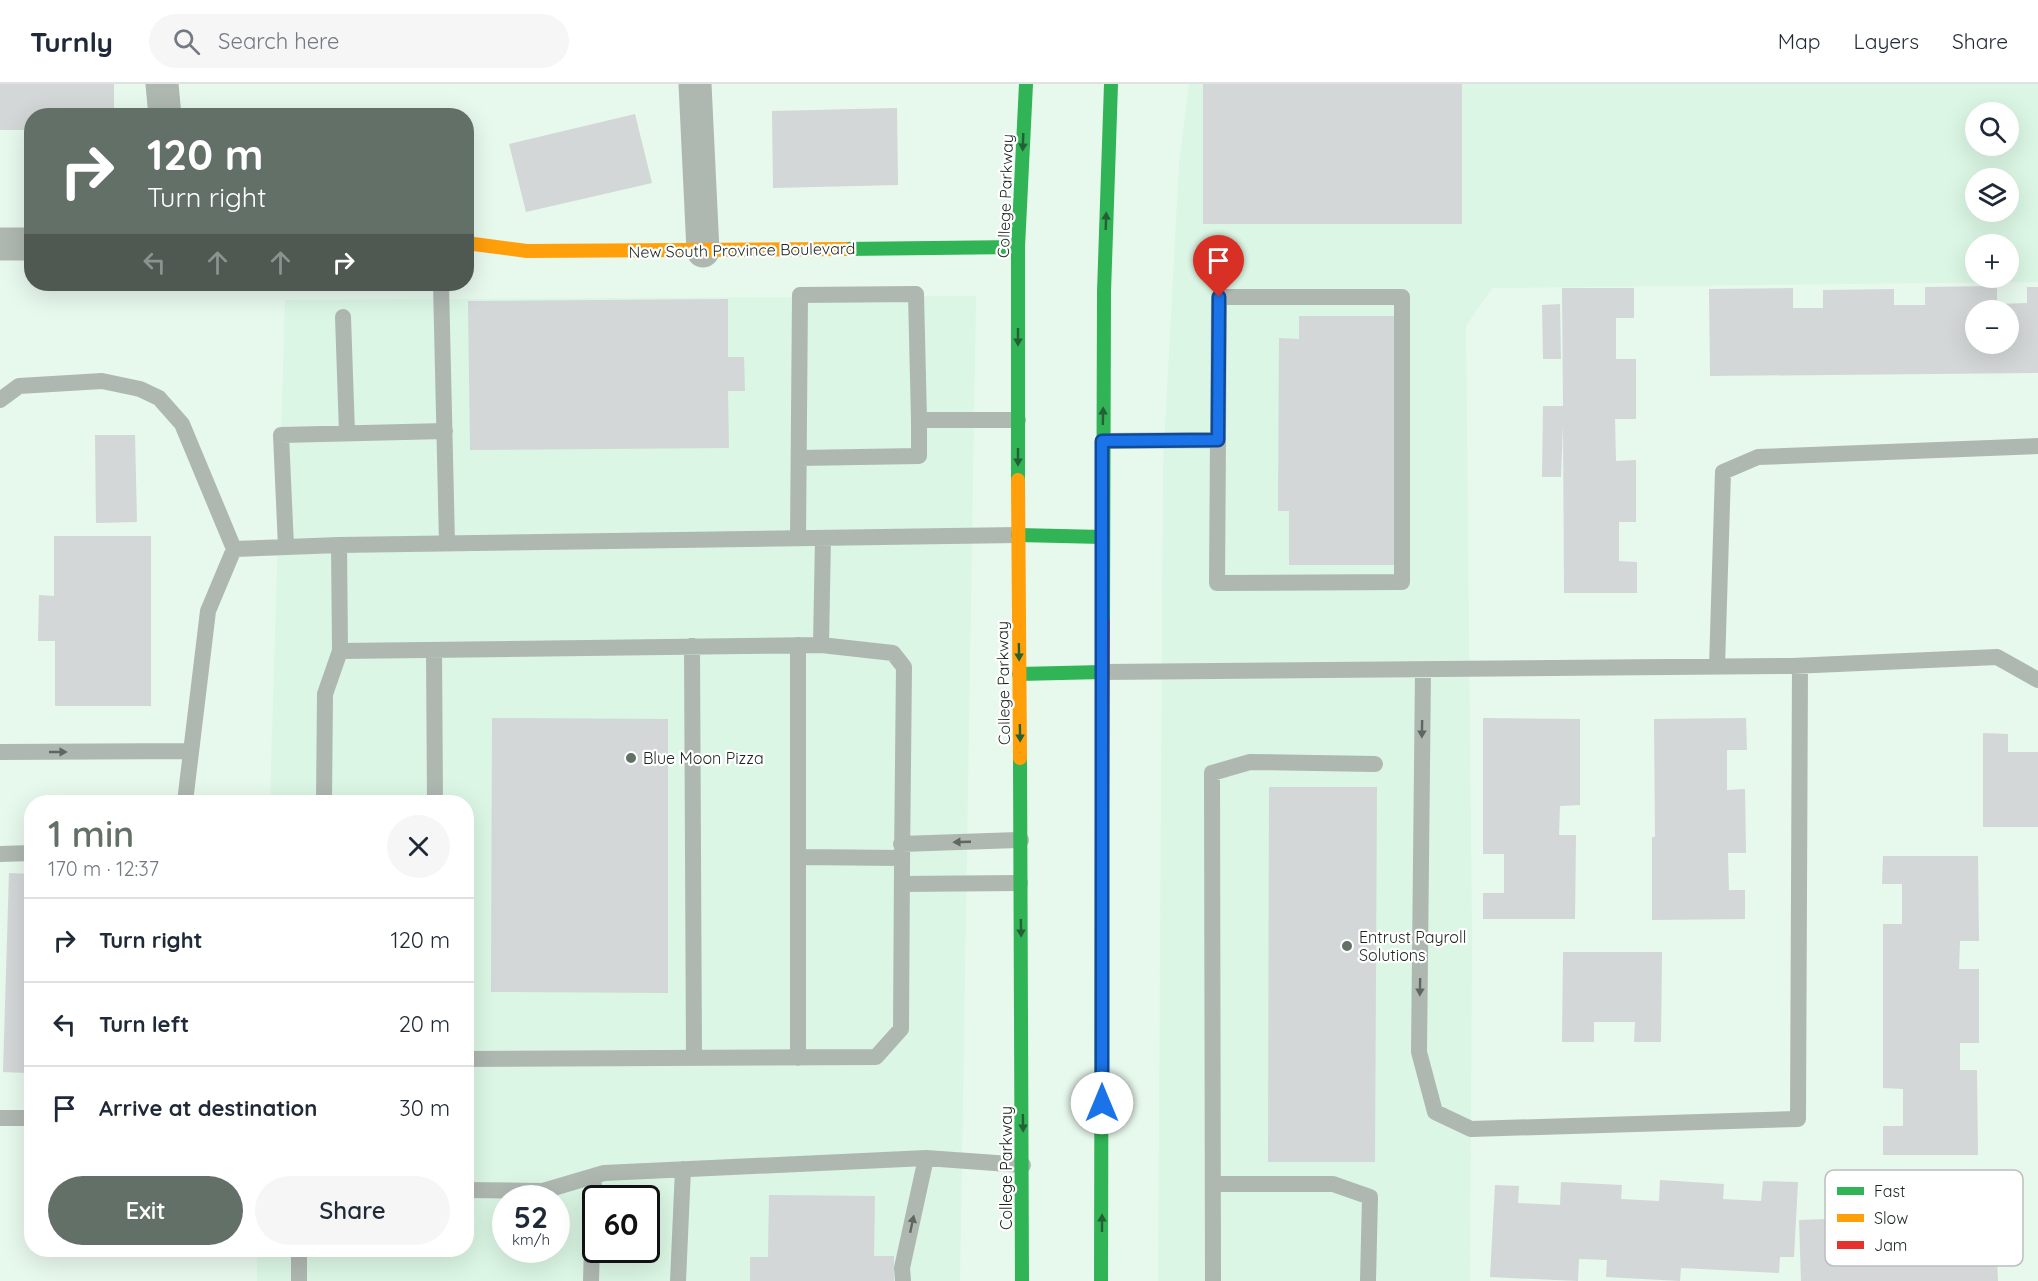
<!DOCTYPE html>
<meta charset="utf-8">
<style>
body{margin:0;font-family:Quicksand,sans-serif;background:#f6f6f7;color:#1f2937;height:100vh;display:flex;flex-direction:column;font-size:22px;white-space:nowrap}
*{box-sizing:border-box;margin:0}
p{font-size:20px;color:#747a83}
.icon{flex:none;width:33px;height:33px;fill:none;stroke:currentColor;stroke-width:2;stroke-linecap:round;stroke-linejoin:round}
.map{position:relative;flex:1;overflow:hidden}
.details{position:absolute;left:24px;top:711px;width:450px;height:462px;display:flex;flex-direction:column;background:#fff;border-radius:24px;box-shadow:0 6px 24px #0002}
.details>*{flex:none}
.guide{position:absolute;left:24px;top:24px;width:450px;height:183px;border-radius:24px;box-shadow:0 6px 24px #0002;background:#637067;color:#fff;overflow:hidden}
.fabs{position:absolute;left:1965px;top:18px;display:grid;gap:12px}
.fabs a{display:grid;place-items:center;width:54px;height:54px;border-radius:50%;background:#fff;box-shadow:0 6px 24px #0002;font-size:30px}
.speed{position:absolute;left:492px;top:1101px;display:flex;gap:12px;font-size:30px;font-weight:700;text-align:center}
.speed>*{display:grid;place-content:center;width:78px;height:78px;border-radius:50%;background:#fff;box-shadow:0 6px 24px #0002;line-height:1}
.speed small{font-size:15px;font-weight:400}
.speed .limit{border:3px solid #111;border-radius:9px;background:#fff;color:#111}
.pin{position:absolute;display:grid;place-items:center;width:51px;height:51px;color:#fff;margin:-62px -26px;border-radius:50% 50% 50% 0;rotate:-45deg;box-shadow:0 0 6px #0007}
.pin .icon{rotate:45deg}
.me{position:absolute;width:66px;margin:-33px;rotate:0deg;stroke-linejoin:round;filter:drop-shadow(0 0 4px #0008)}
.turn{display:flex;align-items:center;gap:21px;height:126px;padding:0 24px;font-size:27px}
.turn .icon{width:78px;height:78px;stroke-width:2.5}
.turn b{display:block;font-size:42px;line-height:51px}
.lanes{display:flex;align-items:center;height:57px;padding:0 24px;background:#0003;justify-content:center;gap:30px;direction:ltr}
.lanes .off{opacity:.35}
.round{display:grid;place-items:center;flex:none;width:63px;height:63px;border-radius:32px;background:#f6f6f7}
.head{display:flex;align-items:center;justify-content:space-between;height:102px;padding:0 24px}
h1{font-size:36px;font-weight:600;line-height:45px;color:#637067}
.cta{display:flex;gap:12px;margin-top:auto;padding:12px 24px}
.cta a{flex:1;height:69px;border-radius:36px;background:#637067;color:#fff;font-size:24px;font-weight:600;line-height:69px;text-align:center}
.cta a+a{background:#f6f6f7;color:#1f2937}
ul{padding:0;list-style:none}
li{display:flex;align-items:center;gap:18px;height:84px;padding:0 24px;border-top:2px solid #e0e1e3}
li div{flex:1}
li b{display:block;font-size:22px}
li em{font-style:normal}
header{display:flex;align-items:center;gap:36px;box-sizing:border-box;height:84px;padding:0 30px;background:#fff;border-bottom:2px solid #e0e1e3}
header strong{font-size:28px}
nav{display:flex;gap:33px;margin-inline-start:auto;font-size:21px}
.search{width:420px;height:54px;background:#f6f6f7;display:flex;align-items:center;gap:15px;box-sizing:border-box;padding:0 21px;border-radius:33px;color:#747a83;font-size:22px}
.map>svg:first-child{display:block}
.built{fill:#dbf6e4;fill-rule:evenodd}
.building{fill:#d3d7d7;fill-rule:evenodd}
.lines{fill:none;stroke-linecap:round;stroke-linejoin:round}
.lane{stroke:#afb7b1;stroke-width:16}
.street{stroke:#afb7b1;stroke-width:33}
.fast{stroke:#30b455;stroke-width:14}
.slow{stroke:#ff9f0a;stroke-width:14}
.jam{stroke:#e5322d;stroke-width:14}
.oneway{fill:#245f35}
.oneway2{fill:#5e6761}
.route-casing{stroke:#114b97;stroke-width:15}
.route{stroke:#1a73e8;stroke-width:10}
.poi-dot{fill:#637067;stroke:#fff;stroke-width:2}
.labels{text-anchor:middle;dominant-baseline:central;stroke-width:4.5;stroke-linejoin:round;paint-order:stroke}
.street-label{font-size:16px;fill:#1c261f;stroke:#fff}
.poi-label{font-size:16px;fill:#1c261f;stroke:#fff;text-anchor:start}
.key{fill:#fff;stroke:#bbbebc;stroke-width:1.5}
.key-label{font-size:16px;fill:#1c261f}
</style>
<header>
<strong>Turnly</strong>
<div class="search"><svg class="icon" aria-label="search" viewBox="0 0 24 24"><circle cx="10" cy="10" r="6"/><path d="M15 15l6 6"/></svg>Search here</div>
<nav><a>Map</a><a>Layers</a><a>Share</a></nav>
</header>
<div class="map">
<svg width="2038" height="1197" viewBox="0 0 2038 1197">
<rect width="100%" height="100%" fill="#e7f8ed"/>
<!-- built -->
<path class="built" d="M1189,0H2038V198L1492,204L1466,242L1472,853L1470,1197H1158L1163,382L1179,80ZM1976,28H2008V62H1976ZM1976,94H2008V128H1976ZM1976,160H2008V194H1976Z
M976,212L960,1197H257V1166H466V718H270L285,216ZM506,1114H556V1166H506ZM596,1114H646V1166H596Z"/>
<!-- building -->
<path class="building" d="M0,0H114V32H32V46H0Z
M1203,0H1462V140H1203Z
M897,24L898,101L773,104L772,27Z
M635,30L652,99L526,128L509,60Z
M1997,202V220L2027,219V203H2038V289L1710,292L1709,205L1793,204V224H1823V206L1894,205V221H1925V203ZM1976,226H2008V260H1976Z
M1562,204H1634V234H1616V275H1636V335H1615L1616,377L1636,376V438H1619V477L1637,478V509H1564L1563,340L1561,393H1542L1543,322H1563Z
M728,215V273H744L745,307H728L729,364L470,366L468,217Z
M1560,220L1561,275H1543L1542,221Z
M1299,232H1395V481H1289V427H1278L1279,254L1299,255Z
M95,351H135L137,438L96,439Z
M54,452H151V622H55V557H38L39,511L54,512Z
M492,634L668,635V909L491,908Z
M1483,634L1580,635V721L1560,722L1559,751H1576L1575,835H1483V809H1504V770H1483Z
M1746,634L1747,666H1727V706L1745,705L1746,769H1728L1729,806H1745V835L1652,836V753H1655L1654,635Z
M1983,649L2008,650V668H2038V743H1983Z
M1269,703H1377L1375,1078H1268Z
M1883,772H1978L1979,857H1960L1959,885H1979V959H1960V986H1977L1978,1071H1883V1042H1903V1005L1883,1004V840H1902V800H1882Z
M9,789L32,790V945H29L27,989L3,988Z
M1563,868H1662L1661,958H1634L1635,938H1594V958H1562Z
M1660,1096L1724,1100L1723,1115L1761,1117L1763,1097L1798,1098L1794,1173H1780L1779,1189L1681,1184L1680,1197L1606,1193L1607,1176L1579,1175L1578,1197L1490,1193L1495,1101L1519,1102L1518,1119L1560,1121L1561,1098L1622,1101L1621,1115L1659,1117Z
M769,1111L875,1112L874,1172H894V1197H750V1173H768Z
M1995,1133L1998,1197H1801L1799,1136L1826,1135L1827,1153L1866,1152L1865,1136L1928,1134L1929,1152L1966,1151L1965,1134Z"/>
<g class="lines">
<!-- lane -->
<path class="lane" d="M441,200L447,459
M1219,213H1402V498L1217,499Z
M343,233L347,349
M0,316L19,302L102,297L140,305L159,314L182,340L234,465
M1103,357L1218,356
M799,374L919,372V336
M798,454L800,211L916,210L919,336H1018
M286,463L281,351L445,347
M798,561V974
M692,562L694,974
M434,566L435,718
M340,567L821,561
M1717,583L1723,388L1758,373L2038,362
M1423,587L1419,968L1435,1028L1471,1045L1798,1035L1800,582
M1103,588L1792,582L1997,573L2038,596
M0,668L191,667
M185,718L208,527L234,465L339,461L1018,451
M324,718L325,610L340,567L339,461
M901,760L1021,756
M0,770L32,769
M798,773L902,774
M902,800L1020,799
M466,975L876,973L901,945C902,824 902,704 904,583L893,569L821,561L823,454
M0,1034H32
M1213,1100H1333L1370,1113L1368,1197
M466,1106L543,1107L604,1089L926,1074L1023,1081
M299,1197V1166
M591,1197L594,1092
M678,1197L683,1085
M903,1197L902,1184L926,1074
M1213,1197L1212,689L1250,678L1375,680"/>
<!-- street -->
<path class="street" d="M162,0L165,32
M695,0L703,167
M0,160H32"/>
<!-- fast -->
<path class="fast" d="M845,165L1018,163
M1018,396V163L1026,0
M1018,451L1103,453
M1103,537L1104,208L1111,0
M1019,590L1103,588
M1020,674L1022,1197
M1101,1197L1102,722"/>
<!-- slow -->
<path class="slow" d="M466,159L527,167L845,165
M1018,396L1020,674"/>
<!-- jam -->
<path class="jam" d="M1102,722L1103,537"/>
</g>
<!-- one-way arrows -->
<defs><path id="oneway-solid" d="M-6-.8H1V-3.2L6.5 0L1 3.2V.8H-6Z" transform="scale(1.5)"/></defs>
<g class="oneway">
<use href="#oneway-solid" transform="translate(1023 58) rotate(92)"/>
<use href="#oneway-solid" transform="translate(1106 137) rotate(-88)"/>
<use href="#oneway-solid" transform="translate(1018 253) rotate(90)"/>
<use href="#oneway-solid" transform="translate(1103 332) rotate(-89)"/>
<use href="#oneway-solid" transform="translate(1018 373) rotate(90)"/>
<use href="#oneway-solid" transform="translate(1019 568) rotate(89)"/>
<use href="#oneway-solid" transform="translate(1020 649) rotate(89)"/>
<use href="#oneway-solid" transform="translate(1021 844) rotate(89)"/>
<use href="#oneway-solid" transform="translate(1023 1039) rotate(89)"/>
<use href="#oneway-solid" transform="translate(1102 1139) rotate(-90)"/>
</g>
<g class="oneway2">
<use href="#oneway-solid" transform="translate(1422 645) rotate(91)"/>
<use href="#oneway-solid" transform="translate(58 668)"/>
<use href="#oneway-solid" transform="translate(962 758) rotate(178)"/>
<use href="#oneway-solid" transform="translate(1420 903) rotate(91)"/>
<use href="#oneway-solid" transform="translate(912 1140) rotate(-78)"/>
</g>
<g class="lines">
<defs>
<path id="route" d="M1102,1019V357L1218,356L1219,213"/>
</defs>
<!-- route casing -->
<use href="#route" class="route-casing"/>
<!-- route -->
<use href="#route" class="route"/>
</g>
<!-- markers -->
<g class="poi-dot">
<circle cx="631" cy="674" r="6"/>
<circle cx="1347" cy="862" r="6"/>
</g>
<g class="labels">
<!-- street labels -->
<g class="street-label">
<text transform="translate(1005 112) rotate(-88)">College Parkway</text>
<text transform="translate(742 166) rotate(-1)">New South Province Boulevard</text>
<text transform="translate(1003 599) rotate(-91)">College Parkway</text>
<text transform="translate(1006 1084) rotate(-90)">College Parkway</text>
</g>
<!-- poi labels -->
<g class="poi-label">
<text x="643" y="674">Blue Moon Pizza</text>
<text x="1359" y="853">Entrust Payroll<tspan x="1359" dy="18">Solutions</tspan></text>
</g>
</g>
<!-- legend -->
<rect x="1825" y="1086" width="198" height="96" rx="9" class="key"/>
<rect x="1837" y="1103" width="27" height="8" fill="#30b455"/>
<rect x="1837" y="1130" width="27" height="8" fill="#ff9f0a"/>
<rect x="1837" y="1157" width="27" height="8" fill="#e5322d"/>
<g class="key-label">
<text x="1874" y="1113">Fast</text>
<text x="1874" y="1140">Slow</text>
<text x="1874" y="1167">Jam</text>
</g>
</svg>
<div class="fabs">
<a><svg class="icon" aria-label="search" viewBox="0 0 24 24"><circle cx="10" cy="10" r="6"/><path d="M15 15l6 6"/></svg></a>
<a><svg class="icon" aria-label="layers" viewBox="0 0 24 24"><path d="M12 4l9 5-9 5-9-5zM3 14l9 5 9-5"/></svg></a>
<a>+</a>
<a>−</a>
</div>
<div class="speed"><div>52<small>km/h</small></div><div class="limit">60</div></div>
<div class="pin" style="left:1219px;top:213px;background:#d93025"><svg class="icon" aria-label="arrive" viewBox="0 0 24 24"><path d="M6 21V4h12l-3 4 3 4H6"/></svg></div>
<svg class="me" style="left:1102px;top:1019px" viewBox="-20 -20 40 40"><circle r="19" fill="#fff"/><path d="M0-13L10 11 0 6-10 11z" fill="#1a73e8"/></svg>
<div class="guide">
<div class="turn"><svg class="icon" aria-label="right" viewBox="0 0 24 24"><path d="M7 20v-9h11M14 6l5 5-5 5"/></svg><div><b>120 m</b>Turn right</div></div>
<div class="lanes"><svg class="icon off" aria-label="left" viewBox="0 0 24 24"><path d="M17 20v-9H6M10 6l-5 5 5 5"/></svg><svg class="icon off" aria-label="ahead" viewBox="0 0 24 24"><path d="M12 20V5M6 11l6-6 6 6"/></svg><svg class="icon off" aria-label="ahead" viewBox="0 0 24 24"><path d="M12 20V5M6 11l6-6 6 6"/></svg><svg class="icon" aria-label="right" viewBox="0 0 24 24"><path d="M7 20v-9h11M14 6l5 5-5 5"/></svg></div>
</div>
<section class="details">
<div class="head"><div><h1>1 min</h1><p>170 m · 12:37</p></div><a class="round"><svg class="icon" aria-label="close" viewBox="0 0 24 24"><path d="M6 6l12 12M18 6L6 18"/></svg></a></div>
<ul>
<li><svg class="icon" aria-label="right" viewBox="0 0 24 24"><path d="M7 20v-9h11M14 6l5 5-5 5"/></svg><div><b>Turn right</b></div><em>120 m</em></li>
<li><svg class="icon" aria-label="left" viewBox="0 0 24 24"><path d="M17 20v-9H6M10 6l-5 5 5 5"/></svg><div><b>Turn left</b></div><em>20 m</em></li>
<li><svg class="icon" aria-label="arrive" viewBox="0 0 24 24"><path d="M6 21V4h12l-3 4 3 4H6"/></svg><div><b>Arrive at destination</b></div><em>30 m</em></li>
</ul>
<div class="cta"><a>Exit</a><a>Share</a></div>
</section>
</div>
